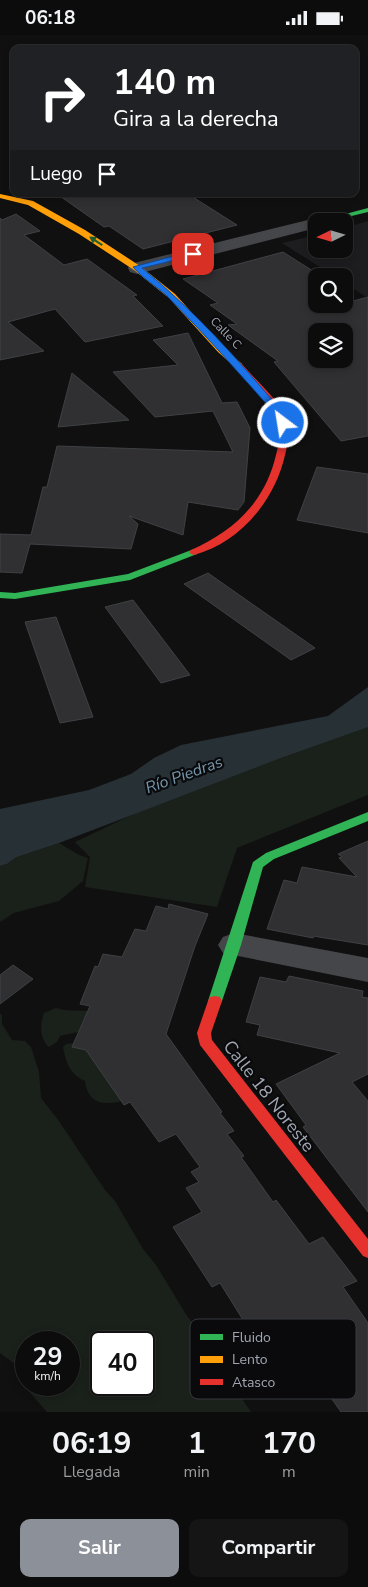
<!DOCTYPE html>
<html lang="es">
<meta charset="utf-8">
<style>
body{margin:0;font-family:"Nunito Sans",sans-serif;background:#151515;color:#f1f3f6;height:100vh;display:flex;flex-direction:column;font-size:19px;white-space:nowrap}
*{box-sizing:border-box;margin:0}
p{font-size:16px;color:#9a9b9d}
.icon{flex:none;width:28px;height:28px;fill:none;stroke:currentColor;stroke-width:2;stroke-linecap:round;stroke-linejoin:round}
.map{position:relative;height:1377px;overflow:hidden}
.side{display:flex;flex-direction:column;background:#0c0c0c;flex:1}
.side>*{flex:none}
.top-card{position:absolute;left:10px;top:10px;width:349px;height:152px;border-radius:10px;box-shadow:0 2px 8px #0003,0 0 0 1px #2c2c2d;background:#202124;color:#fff;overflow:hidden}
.needle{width:32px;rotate:265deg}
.tools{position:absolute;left:308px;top:178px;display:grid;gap:10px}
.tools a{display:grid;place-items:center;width:45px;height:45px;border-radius:10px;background:#0c0c0c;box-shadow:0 2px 8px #0003,0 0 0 1px #2c2c2d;font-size:25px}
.speed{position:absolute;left:15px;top:1296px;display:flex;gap:10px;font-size:25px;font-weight:700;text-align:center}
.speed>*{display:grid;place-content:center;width:65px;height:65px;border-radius:50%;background:#0c0c0c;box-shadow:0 2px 8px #0003,0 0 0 1px #2c2c2d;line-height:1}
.speed small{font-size:12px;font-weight:400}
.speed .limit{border:2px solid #111;border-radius:8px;background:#fff;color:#111}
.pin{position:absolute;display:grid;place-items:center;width:42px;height:42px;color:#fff;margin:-21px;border-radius:10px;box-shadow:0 2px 8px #0006}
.me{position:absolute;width:55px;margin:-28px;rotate:329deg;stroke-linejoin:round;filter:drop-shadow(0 0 4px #0008)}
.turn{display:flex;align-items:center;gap:18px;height:105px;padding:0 20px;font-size:22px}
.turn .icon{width:65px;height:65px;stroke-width:2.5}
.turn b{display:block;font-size:35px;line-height:42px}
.then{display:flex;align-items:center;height:48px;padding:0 20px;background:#0003;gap:10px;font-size:19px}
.eta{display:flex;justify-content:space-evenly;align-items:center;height:85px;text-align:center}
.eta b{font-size:30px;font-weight:700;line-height:35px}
.button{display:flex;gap:10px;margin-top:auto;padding:10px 20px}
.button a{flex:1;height:58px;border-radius:10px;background:#8c9099;color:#fff;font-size:20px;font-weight:700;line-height:58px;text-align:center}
.button a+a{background:#151515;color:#f1f3f6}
.status{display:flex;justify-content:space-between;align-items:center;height:35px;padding:0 25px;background:#0c0c0c;direction:ltr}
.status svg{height:14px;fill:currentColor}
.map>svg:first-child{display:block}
.built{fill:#1d1d1f}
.green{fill:#1a201a;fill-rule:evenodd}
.water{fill:#273035}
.building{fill:#303033;stroke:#3e4144;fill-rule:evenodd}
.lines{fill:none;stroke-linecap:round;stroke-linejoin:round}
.street{fill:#444649;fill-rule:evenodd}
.fast{fill:#30b455;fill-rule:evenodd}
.slow{fill:#ff9f0a;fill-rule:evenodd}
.jam{fill:#e5322d;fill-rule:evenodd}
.oneway{fill:#1d5f30}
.route{fill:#1a73e8;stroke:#114b97}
.labels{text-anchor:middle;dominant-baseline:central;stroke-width:4.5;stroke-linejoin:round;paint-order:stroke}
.far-street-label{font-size:12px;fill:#a0a7b2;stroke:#0a0a0c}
.water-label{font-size:16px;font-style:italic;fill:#7699ae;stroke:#0a0a0c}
.near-street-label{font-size:18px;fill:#a0a7b2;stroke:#0a0a0c}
.key{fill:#0a0a0c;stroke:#37393e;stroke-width:1}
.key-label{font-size:14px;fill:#a0a7b2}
</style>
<div class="status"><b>06:18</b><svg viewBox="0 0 49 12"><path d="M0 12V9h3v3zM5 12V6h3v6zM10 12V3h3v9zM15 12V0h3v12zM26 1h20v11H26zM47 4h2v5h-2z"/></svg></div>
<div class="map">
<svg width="368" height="1377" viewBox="0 0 368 1377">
<rect width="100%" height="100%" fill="#101010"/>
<!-- built -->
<path class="built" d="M368,186V263L344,248V241H334L282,208L316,200V214H344V193Z"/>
<!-- green -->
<path class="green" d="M368,687V760L237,813L217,872L85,852L90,822L75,807L140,776Z
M59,808L79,820L88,823L83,846L59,866L14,878L0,887V831L7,829L17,822Z
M56,973C67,977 77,975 88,976L91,983L84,984L78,997L60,1001L57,1007L49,1012C39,1002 40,990 44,978Z
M0,979L2,980V989L12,1005L25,1006L31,1012L39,1037L41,1063L59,1086L105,1155L115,1166L143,1214L156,1230L187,1281L199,1295L223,1336L251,1377H47L25,1352L23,1335L0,1318ZM26,1308H69V1350H26ZM101,1308H144V1350H101Z
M74,1008L72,1012L108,1020L122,1066C102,1071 88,1068 85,1046C70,1039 66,1028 63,1012L66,1009Z"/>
<!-- water -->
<path class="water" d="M368,652V692L278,724L59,808L17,822L7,829L0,831V774L89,755L131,739L154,723L181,710L328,681Z"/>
<!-- building -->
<path class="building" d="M57,159H188L237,190L143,214L109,191L104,192Z
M16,179L40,196L24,200L64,230L87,224L137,260L133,261L163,291L85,307L55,274L8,287L44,316L0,325V183L2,185Z
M283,217L316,238V276L368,262V401L341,406L274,327L278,326L228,290L237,289L210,270L218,268L183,244ZM316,296H344V324H316Z
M188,298L222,368L237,367L250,393L244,467L238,475L188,467L183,500L129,481L138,489L131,514L30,509L22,538L0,537V499L31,500L43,452H47L57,411L233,417L213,376L155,382L113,337L178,330L153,305Z
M72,338L129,385L58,392Z
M317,432L368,439V498L297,485Z
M208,538L225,550L315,613L291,625L184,549Z
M133,565L190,640L161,648L105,572Z
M56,582L93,682L60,688L25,587Z
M368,806V910L319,902L314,901L313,903L267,894L284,845L297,848L302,832L357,842L339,823L342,822L338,819Z
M169,869L208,879L195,911L166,999L222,1077L220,1078L234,1096L227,1099L244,1121L241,1122L273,1167L276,1165L309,1209L323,1202L357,1246L343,1252L368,1288V1377H341L311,1334L308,1335L296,1317L288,1321L280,1310L270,1315L255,1294L250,1296L220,1248L212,1252L173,1192L202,1177L186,1153L199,1147L191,1137L200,1132L176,1099L159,1107L130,1067L124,1070L86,1015L72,1012L90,971L80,969L95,931L98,932L103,919L122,922L135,894L146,896L156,871L168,874Z
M13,930L33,944L0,969V940Z
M289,941L363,956L362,962L368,963V1039L352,1047L368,1066V1177L303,1092L306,1090L276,1049L340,1018L257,1000L260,990L246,987L260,942L286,947Z"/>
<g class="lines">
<!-- street -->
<path class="street" d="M316,183L324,186H316V193L137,239L130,237L128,233L130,229Z
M234,898L368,923V947L223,918L218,910L223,902Z"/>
<!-- fast -->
<path class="fast" d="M368,173V177L331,186H319Z
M194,514L197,515L199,517L197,519L130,545L15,564L0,563V557L15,558L128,539Z
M368,777V786L274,824L263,832L241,910L222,966L220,970L215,971L210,970L208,966L253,827L266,818Z"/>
<!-- slow -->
<path class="slow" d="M0,159L33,166L85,195L140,231L175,259L224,313L242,329V333H236L218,317L169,263L134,235L79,199L28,170L0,163Z"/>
<!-- jam -->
<path class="jam" d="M239,328L242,329C255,345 282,367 287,386C290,397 288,409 285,420C275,465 240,508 194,520L191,519L189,517L191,515C234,496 265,467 276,420C279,409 282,394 277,383C269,364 249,348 236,333L235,331Z
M215,961L220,962L222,966L211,998L212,1005L368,1204V1223L363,1221L200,1010L197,998L208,966L210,962Z"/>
</g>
<!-- one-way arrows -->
<defs><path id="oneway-solid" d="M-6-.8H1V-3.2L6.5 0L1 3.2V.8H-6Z" transform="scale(1.25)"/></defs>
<use class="oneway" href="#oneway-solid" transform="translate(96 206) rotate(-147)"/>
<!-- route -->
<path class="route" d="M193,216L197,219L196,220L142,233C195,276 241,328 285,380L286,390H279L278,382C243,342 208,303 171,265C160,253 144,245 133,232Z"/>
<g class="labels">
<!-- far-street labels -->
<g class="far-street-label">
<text transform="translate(226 298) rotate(46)">Calle C</text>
</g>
<!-- water labels -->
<g class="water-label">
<text transform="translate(184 740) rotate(-20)">Río Piedras</text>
</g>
<!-- near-street labels -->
<g class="near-street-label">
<text transform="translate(269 1061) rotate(52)">Calle 18 Noreste</text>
</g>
</g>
<!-- legend -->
<rect x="190" y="1284" width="166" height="80" rx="8" class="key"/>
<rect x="200" y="1299" width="23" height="6" fill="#30b455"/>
<rect x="200" y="1321" width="23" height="7" fill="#ff9f0a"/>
<rect x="200" y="1344" width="23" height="6" fill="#e5322d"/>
<g class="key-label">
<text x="232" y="1307">Fluido</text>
<text x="232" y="1329">Lento</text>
<text x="232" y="1352">Atasco</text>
</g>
</svg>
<div class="tools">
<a><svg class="needle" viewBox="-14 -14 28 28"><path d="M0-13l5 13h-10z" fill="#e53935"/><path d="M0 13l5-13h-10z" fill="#9a9b9d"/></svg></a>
<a><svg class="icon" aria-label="search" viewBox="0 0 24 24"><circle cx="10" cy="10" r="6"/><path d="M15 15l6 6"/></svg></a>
<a><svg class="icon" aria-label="layers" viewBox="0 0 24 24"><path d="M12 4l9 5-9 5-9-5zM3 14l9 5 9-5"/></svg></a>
</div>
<div class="speed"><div>29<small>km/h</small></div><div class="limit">40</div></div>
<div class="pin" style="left:193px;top:219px;background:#d93025"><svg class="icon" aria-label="arrive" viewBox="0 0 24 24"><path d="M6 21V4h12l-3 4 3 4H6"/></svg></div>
<svg class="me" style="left:283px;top:388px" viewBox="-20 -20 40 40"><circle r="17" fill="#1a73e8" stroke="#fff" stroke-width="3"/><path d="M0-11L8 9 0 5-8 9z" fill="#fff"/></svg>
<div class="top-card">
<div class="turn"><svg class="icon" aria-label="right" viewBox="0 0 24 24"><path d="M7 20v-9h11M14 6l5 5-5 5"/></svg><div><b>140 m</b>Gira a la derecha</div></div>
<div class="then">Luego<svg class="icon" aria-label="arrive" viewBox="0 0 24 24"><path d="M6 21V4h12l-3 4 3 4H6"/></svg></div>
</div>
</div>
<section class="side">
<div class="eta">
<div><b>06:19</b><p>Llegada</p></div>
<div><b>1</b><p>min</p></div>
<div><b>170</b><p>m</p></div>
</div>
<div class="button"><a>Salir</a><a>Compartir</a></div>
</section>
